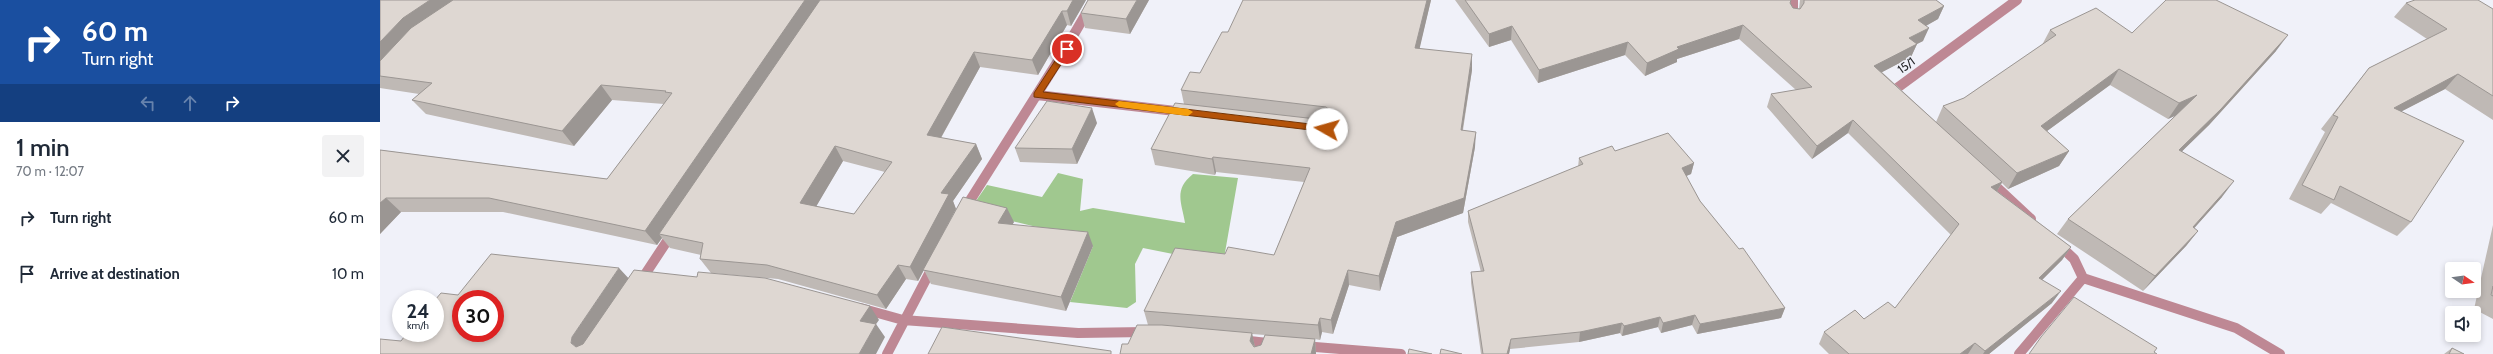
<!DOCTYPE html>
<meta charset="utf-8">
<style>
body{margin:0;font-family:Cabin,sans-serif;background:#f2f2f3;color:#1f2937;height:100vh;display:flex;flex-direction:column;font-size:15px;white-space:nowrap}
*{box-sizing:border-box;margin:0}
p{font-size:13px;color:#747a83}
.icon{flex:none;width:22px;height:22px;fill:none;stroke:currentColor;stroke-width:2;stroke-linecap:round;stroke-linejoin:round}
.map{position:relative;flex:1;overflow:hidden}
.drawer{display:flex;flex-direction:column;background:#fff;width:380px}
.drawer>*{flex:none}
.hud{background:#1a4fa0;color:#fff;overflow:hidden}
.needle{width:26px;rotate:103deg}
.tools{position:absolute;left:2065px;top:262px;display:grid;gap:8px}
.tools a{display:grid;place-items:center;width:36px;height:36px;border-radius:4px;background:#fff;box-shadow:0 2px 6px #0003;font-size:20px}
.speed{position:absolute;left:12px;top:290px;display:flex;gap:8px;font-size:20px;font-weight:700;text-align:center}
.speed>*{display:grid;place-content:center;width:52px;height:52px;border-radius:50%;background:#fff;box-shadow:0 2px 6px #0003;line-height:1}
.speed small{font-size:10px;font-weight:400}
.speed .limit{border:6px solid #d22;background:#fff;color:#111}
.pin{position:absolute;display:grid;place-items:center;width:34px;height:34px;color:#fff;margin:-17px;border:2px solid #fff;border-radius:50%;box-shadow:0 1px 4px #0007}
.me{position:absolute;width:44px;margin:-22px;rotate:277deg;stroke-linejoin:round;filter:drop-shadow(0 0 3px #0008)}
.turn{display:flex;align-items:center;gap:14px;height:84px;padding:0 16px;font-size:18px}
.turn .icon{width:52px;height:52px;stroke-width:2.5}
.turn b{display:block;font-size:28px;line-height:34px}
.lanes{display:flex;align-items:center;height:38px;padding:0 16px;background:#0003;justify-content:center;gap:20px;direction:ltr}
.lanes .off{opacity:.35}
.round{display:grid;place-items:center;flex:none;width:42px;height:42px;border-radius:4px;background:#f2f2f3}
.headline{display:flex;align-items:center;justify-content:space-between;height:68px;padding:0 16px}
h1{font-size:24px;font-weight:600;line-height:30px}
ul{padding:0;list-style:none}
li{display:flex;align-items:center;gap:12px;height:56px;padding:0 16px}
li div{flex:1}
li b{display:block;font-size:15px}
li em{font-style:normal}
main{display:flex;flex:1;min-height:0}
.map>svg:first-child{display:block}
.forest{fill:#a0c88f}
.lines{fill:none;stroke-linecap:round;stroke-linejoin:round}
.minor{stroke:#be8894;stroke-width:10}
.wall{fill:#bfb9b5;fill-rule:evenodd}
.shaded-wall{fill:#9b9693}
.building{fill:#ded7d2;stroke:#9b9693;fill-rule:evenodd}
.route{fill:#b45309;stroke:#753606}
.slow{fill:#f59e0b}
.labels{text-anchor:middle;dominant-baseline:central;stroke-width:3;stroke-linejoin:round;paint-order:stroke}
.street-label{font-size:12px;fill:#27272a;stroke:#f0f1f9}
</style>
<main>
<section class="drawer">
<div class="hud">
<div class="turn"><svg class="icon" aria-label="right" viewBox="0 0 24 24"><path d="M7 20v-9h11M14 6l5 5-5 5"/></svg><div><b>60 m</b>Turn right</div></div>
<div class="lanes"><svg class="icon off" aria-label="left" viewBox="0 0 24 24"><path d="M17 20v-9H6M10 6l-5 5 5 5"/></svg><svg class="icon off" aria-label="ahead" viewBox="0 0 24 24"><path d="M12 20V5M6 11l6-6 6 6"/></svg><svg class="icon" aria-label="right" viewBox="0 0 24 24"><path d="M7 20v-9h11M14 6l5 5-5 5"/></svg></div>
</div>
<div class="headline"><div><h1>1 min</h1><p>70 m · 12:07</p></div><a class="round"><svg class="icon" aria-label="close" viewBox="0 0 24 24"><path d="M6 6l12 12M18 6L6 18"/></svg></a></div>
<ul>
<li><svg class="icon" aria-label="right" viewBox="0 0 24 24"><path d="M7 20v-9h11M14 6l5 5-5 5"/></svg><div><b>Turn right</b></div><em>60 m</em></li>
<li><svg class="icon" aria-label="arrive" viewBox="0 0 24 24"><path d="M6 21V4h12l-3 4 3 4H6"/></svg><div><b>Arrive at destination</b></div><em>10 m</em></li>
</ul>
</section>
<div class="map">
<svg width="2113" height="354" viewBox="0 0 2113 354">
<rect width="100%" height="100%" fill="#f0f1f9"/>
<!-- forest -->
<path class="forest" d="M678,173L703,179L700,211L713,208L805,223C802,203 793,190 813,174L858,178L843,264L763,248L755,264L756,302L747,308L690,302L713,246L671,242L661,228L589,211L607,185L662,197Z"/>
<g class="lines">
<!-- minor -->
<path class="minor" d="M1413,0V16
M657,95L804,112
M1518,95L1513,91L1637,0
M1609,180L1651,219
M584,210L683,53L714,0
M1703,278L1856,328L1900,354
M260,282L293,232
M480,308L523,320L698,333L766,332
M861,340L895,344
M923,346L1021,354
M507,354L554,264
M1639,354L1703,278L1694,259L1678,244"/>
</g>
<!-- wall -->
<path class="wall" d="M0,0H706L691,26L687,25L658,75L600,67L561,138L596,144L602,159L573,201L576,209L560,239L634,222L632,225L713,246L686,311L551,284L544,270L538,281L526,279L506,309L398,279L331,273L320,259L321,255L290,248L282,238L277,245L123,212H21L0,234V150L227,179L284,104L232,100L194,146L46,114L32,100L39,94L0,88ZM463,161L505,172L474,214L436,206Z
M769,0L750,34L705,28L701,13Z
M1051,0L1039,49L1092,70L1083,130L1095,147L1083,213L1017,237L1000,291L969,285L953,334L942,332L940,340L935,339L936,354H740L748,344L768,325L764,311L845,254L894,255L924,182L836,172L835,175L775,165L771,149L804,104L801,90L820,73L848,32ZM872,334L885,335L881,345L875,347Z
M1075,0H1411L1410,3L1413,8L1419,9L1420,0H1556L1564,6L1558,19L1546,26L1543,41L1537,44L1531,57L1502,72L1556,122L1563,106L1584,98L1662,45L1670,30L1752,33L1896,51L1829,125L1802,151L1842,197L1814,228L1818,231L1806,246L1763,291L1677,234L1688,219L1796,115L1788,119L1730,85L1667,131L1689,151L1679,166L1628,189L1622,183L1617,191L1691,247L1682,260L1662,280L1672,303L1609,354H1449L1439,344L1444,332L1515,308L1571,235L1468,133L1432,159L1387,107L1391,94L1416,90L1359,39L1297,59V62L1265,76L1245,55L1158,83L1131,40L1109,47Z
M2026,3L2113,9V120L2065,89L2022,111L2031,222L2017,236L1951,203L1941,214L1909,199L1945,132L1941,129L1977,83L1989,68L2047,39L2014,17Z
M717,123L697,164L640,162L635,148Z
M1235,151L1314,163L1311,174L1306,176L1320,201L1405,308L1401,318L1317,334L1312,325L1281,333L1278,327L1242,336L1240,333L1199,342L1130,349L1129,354H1101L1091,283V272H1101L1088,222V211L1198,167L1199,158Z
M2113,225V319L2094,309Z
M2072,348L2084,354H2064Z"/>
<!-- shaded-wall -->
<path class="shaded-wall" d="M50,0H84L0,71V42L23,18Z
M425,0H442L279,234L282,238L277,245L265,231Z
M693,0H706L691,26L687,11Z
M757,0H769L750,34L746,19Z
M1047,0H1051L1036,64L1035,48Z
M1564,6L1558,19L1533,33L1538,20Z
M682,11L687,25L658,75L652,60Z
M1363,25L1359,39L1297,59V62L1265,76L1267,63L1297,47Z
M1132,26L1131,40L1109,47V34Z
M1549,28L1543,41L1537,44L1531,57L1489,79L1494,66L1529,38Z
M1908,35L1896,51L1829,125L1788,165L1799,150Z
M1248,42L1245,55L1158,83L1159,70Z
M594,52L600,67L554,150L547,135Z
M1092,54V70L1080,145L1081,130Z
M1739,69L1730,85L1652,142L1661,126Z
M2078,74L2065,89L2001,122L2014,108Z
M221,85L232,100L194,146L182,131Z
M1817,95L1806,111L1788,119L1799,103Z
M712,108L717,123L697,164L692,149Z
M1473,120L1468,133L1432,159L1437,146Z
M1096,132L1095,147L1083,213L1017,237L1000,291L999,276L1016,222Z
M596,144L602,159L573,201L576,209L538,281L530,267L561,193Z
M455,146L463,161L430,217L420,203Z
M1689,151L1679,166L1628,189L1637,173Z
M833,157L836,172L835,175L832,159Z
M1314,163L1311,174L1299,179L1302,168Z
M1854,181L1842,197L1801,243L1813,227Z
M1622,182L1615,195L1611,187Z
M6,198L21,212L0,234V203Z
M627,208L634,222L625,237L618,223Z
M1818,231L1806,246L1763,291L1775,276Z
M708,232L713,246L686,311L681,297Z
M1691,247L1682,260L1651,291L1659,278Z
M518,265L526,279L506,309L497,295Z
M239,268L252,282L205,354L191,343L192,337Z
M968,270L969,285L953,334L951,320Z
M1681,291L1672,303L1609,354H1603L1605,351Z
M490,306L499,320L489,334L480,321Z
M1405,308L1401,318L1317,334L1320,324Z
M1315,315L1312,325L1281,333L1283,323Z
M1280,317L1278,327L1242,336L1244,326Z
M940,318L942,332L940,340L938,325Z
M1242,323L1240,333L1199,342L1200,332Z
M496,324L505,337L496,354H479Z
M872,333L875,347L870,341Z
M935,339L936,354H931Z
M1131,339L1130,349L1129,354H1127Z
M1595,343L1588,354H1580Z"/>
<!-- building -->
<path class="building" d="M0,0H50L23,18L0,42Z
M73,0H425L265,231L109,198H6L0,203V150L227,179L292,93L285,92L286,91L221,85L182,131L32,100L52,83L0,76V61L31,28Z
M440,0H693L687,11H682L652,60L594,52L547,135L596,144L561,193L569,194L530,267L518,265L497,295L387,265L320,259L323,243L279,234ZM455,146L512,162L474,214L420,203Z
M708,0H757L746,19L701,13Z
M863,0H1047L1035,48L1092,54L1081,130L1096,132L1084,198L1016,222L999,276L968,270L951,320L940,318L938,325L764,311L795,248L845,254L848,247L894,255L930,168L833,157L832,159L771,149L795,103L945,120L951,117V111L946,107L801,90L810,72L820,73L842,32H848Z
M1085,0H1411L1410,3L1413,8L1420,9L1424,3V0H1556L1564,6L1538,20L1549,28L1529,38L1537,44L1494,66L1622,182L1611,187L1691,247L1659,278L1681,291L1605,351L1595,343L1580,354H1469L1444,332L1475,310L1484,319L1508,302L1515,308L1579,224L1473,120L1437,146L1391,94L1432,87L1363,25L1297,47L1299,49L1267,63L1248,42L1159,70L1132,26L1109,34Z
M1786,0H1836L1908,35L1841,109L1799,150L1854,181L1813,227L1818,231L1775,276L1688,219L1817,95L1799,103L1739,69L1661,126L1689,151L1637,173L1563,106L1584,98L1676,35L1670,30L1716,8L1752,33Z
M2035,0H2098L2113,9V96L2078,74L2014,108L2084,141L2031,222L1960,186L1954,200L1922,185L1958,117L1953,115L1989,68L2067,29L2026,3Z
M667,101L712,108L692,149L635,148Z
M1288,133L1314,163L1302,168L1320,201L1359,249L1363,248L1405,308L1320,324L1315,315L1283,323L1280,317L1244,326L1242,323L1200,332L1131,339L1127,354H1103L1091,272L1104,271L1088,211L1203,164L1199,158L1232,146L1235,151Z
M583,197L627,208L618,223L708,232L681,297L543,270Z
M111,254L239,268L192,337L191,343L196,347L203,344L254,270L317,277L318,272L385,278L490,306L480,321L496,324L479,354H0V339L21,341L27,333H55V300L61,293L78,295ZM81,299H115V333H81Z
M2113,286V296L2111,295Z
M1694,297L1777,348L1774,352L1777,354H1649L1661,337Z
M757,325H782L872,333L870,341L874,347L881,345L885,335L935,339L931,354H740L742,344H748Z
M562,327L731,351V354H548Z
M2072,348L2084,354H2069Z
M1029,349L1052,354H1028Z
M1061,349L1082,354H1060Z"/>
<!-- route -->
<path class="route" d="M687,46L691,49L663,92L947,126L951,129L947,132L654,97V93L684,47Z"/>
<!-- slow -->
<path class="slow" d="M739,101L808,109L813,112L808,116L739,107L735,104Z"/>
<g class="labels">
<!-- street labels -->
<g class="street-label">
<text transform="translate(1526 65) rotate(-36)">15/1</text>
</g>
</g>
</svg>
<div class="tools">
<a><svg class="needle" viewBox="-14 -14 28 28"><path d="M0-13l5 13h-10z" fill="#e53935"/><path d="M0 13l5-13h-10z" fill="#747a83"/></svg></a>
<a><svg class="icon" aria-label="sound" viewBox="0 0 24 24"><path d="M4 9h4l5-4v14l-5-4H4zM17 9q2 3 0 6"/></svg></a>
</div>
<div class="speed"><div>24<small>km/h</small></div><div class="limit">30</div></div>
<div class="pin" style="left:687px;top:49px;background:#d93025"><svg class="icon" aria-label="arrive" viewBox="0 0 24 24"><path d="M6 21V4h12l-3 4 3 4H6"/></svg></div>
<svg class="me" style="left:947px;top:129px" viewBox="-20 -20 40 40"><circle r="19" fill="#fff"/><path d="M0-13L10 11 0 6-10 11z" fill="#b45309"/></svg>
</div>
</main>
